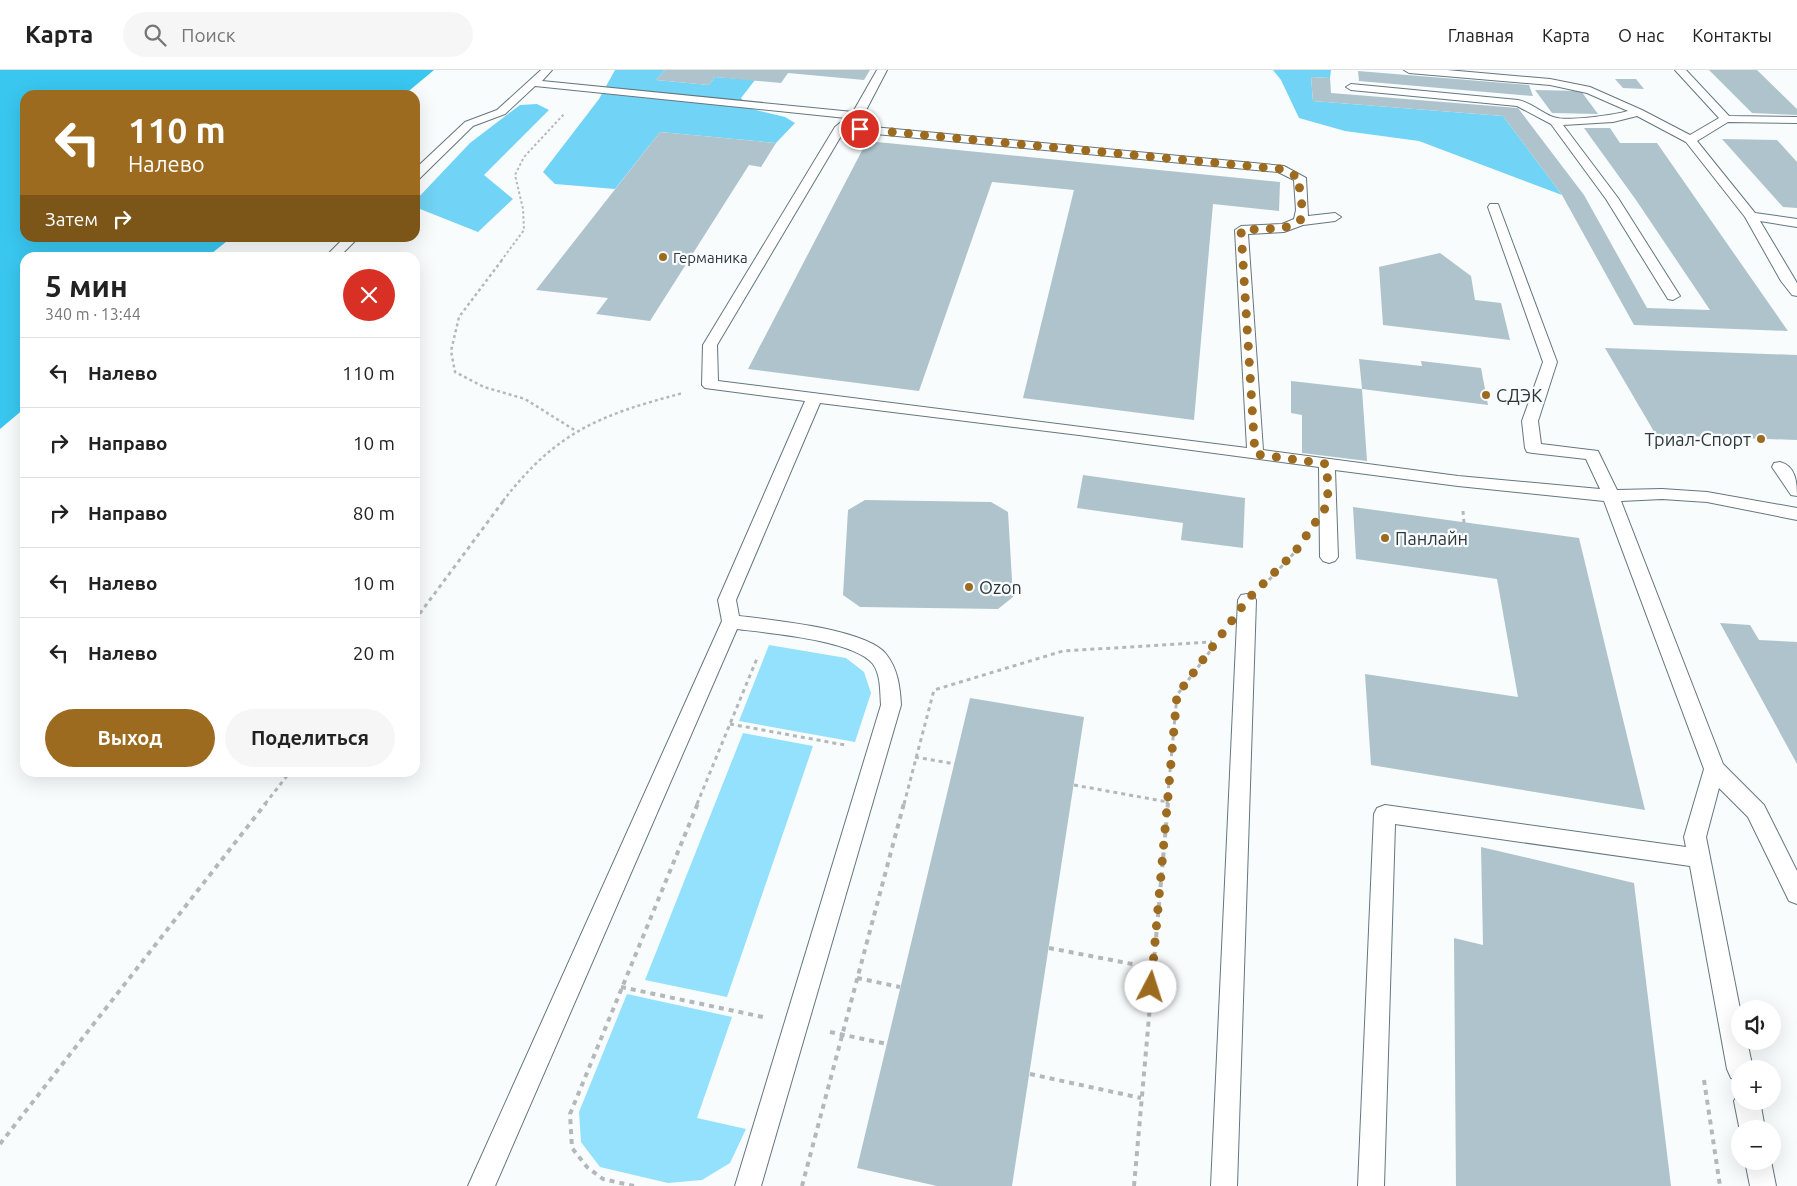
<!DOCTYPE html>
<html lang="ru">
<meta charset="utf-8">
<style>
body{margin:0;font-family:Ubuntu,sans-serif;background:#f6f6f6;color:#222;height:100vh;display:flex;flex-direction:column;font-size:19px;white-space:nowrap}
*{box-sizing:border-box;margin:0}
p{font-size:16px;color:#767676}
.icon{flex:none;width:28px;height:28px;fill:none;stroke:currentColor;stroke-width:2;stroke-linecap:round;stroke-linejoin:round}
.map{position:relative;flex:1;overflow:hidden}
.details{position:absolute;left:20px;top:182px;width:400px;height:525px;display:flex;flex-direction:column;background:#fff;border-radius:15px;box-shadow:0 5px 20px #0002}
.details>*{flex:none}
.top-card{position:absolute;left:20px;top:20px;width:400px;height:152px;border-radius:15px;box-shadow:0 5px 20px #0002;background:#9c6b1f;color:#fff;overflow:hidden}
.tools{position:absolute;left:1731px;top:930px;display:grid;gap:10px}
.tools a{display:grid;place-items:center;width:50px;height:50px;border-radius:50%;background:#fff;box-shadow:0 5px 20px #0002;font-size:25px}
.pin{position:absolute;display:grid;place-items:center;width:42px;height:42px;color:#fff;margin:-21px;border:2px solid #fff;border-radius:50%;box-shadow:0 1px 5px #0007}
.me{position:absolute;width:55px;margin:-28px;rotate:5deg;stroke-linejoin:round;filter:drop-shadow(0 0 4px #0008)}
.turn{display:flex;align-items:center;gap:18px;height:105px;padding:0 25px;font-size:22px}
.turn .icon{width:65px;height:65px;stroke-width:2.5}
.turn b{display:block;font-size:35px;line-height:42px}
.then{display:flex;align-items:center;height:48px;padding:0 25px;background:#0003;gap:10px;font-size:19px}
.round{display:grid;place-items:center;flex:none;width:52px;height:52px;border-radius:26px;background:#f6f6f6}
.summary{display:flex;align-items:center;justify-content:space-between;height:85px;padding:0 25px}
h1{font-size:30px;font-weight:700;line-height:38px}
.action{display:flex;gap:10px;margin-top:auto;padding:10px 25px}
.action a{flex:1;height:58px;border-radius:30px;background:#9c6b1f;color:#fff;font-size:20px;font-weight:700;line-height:58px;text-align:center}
.action a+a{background:#f6f6f6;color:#222}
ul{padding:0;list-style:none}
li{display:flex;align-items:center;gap:15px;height:70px;padding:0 25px;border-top:1px solid #e0e0e0}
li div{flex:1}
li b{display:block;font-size:19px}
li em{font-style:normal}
header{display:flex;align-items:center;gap:30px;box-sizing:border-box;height:70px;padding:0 25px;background:#fff;border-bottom:1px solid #e0e0e0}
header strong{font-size:24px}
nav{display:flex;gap:28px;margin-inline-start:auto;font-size:18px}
.search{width:350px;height:45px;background:#f6f6f6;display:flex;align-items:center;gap:12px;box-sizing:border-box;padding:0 18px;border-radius:28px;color:#767676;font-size:19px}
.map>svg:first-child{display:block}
.green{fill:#93e1fd}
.forest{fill:#71d3f5}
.water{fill:#39c7f0}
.building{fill:#aec3cb}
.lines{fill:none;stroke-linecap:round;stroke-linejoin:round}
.lane-casing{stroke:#64777e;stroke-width:2}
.path-far3{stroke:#b3b9ba;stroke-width:2;stroke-dasharray:2.5 2.5;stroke-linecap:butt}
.path-far2{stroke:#b3b9ba;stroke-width:2.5;stroke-dasharray:3 3;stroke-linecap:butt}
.path-far1{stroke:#b3b9ba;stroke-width:3;stroke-dasharray:4 4;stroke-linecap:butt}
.path{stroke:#b3b9ba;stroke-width:4;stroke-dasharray:5 5;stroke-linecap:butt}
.lane{fill:#fff;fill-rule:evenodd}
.route{stroke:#9c6b1f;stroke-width:9;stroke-dasharray:0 16.2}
.poi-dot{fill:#9c6b1f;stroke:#f8fcfd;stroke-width:2}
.labels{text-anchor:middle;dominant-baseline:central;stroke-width:4.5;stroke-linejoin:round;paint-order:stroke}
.far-poi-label{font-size:15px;fill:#2e3639;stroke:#f8fcfd;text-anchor:start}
.poi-label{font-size:18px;fill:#2e3639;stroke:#f8fcfd;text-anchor:start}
</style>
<header>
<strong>Карта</strong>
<div class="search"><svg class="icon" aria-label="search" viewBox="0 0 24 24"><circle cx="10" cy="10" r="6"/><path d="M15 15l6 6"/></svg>Поиск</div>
<nav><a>Главная</a><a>Карта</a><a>О нас</a><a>Контакты</a></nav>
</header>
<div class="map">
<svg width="1797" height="1116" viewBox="0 0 1797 1116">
<rect width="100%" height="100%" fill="#f8fcfd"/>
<!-- green -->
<path class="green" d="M769,575L846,588L864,602L871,623L855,672L739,651Z
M743,663L813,676L727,927L645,910Z
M627,924L732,947L697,1048L746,1059L730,1093L702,1110L668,1113L600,1097L581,1072L579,1042Z"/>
<!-- forest -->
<path class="forest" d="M615,0H665L656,10L709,15L715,7L755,10L741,28L748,38L785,47L795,53L776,73L660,62L615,119L555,114L543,102L599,29Z
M1273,0H1331L1330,8L1311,7L1313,31L1503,46L1562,125L1419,71L1345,61L1299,48L1281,10Z
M537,34L549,40L484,105L513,129L478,162L415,137V131L470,73L520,35Z"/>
<!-- water -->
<path class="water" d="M0,0H434L404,25H25V168H231L207,187L25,188V338L0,359Z"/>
<!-- building -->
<path class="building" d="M665,0H870L864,10L788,3L781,13L715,7L709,15L656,10Z
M1709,0H1757L1797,39V45L1752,43Z
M1358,1L1529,15L1533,26L1359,11Z
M1311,7L1330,8L1331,23L1518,38L1584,125L1647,238L1710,240L1636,130L1584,58H1610L1620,73H1657L1788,261L1634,255L1562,125L1503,46L1313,31Z
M1615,9H1636L1644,19L1623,18Z
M1535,20L1581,21L1598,44L1552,43Z
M660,62L776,73L761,97L749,95L650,251L596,244L608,228L536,220Z
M1722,69L1777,70L1797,92V138L1783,137Z
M867,71L1280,112L1279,141L1213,134L1194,350L1023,328L1074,120L992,112L919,321L748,299Z
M1440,183L1471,206L1475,230L1501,233L1510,270L1383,255L1379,197Z
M1605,278L1797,285V370L1656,365Z
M1359,289L1422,296L1421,291L1481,298L1488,335L1362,319Z
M1291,311L1362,319L1367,391L1302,383V345L1291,343Z
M1083,405L1245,428L1243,478L1181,470L1183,453L1077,438Z
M865,430L991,432L1008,442L1013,527L998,539L860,537L843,525L848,440Z
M1353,437L1579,468L1645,740L1371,695L1365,604L1518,627L1497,509L1356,489Z
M1720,553L1750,555L1759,570L1797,572V694Z
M970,628L1084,647L1012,1116H937L857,1098Z
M1481,777L1634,813L1671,1116H1456L1454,868L1483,875Z"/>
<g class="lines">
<defs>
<path id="lane" d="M541,0H552L542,11L853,42L877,0H887L863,46L852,55L1284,96L1306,108L1308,146L1335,143L1341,147L1335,151L1303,155L1284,162L1248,164L1263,380L1458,406L1600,419L1586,389L1533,383L1527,382L1525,378L1522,351L1543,292L1488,137L1490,134H1498L1557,292L1538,351L1541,374L1598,381L1617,420L1662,419L1707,422L1797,438V450L1707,432L1662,429L1621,431L1723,694L1764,735L1797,801V834L1789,831L1748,747L1719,718L1706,767L1740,939V971H1747L1753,999H1740V1011L1731,1008L1727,999L1690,796L1395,754L1384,1116H1358L1374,744L1377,738L1385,735L1686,777L1684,767L1704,699L1604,431L1458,416L1335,400L1338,487L1335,491L1329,493L1323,491L1320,487L1319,397L1079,365L820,333L736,530L739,546C772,550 866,559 886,584C898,599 900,617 901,635L761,1116H735L881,635C880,622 881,605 873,594C854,570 768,563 737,559L495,1116H468L722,551L718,530L805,331L705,318L702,315L703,275L835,57L846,48L535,16L505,44L473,56L419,109L415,110V99L465,52L497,40ZM844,61L1278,102L1294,110L1296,140L1294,149L1282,154L1241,156L1235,160L1247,378L718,311L717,275Z
M1404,0H1447L1550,9L1590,17L1642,40L1690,65L1719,48L1675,0H1686L1729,46L1797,47V53L1728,52L1697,71L1755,143L1797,149V157L1760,151L1797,213V226L1792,225L1781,211L1745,147L1686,72L1637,46L1613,52L1563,55L1618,128L1680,226L1673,230L1668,229L1606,129L1551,54L1517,36L1351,20L1346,17L1351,14L1518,30C1533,33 1545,46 1557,48C1569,51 1615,45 1628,41L1587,23L1550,15L1409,3Z
M344,168H358L338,188H324Z
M1780,392C1796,396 1797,413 1797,426L1791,425L1772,397L1774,393Z
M1247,524L1253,525L1256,530L1237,1116H1211L1238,530L1241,525Z
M1740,1021V1031H1760L1765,1059H1740V1061L1734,1031Z
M1745,1091H1771L1776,1116H1750Z"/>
</defs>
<!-- lane casing -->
<use href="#lane" class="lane-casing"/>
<!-- path-far3 -->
<path class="path-far3" d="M501,191L524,160L523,139L515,105L524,87L565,43"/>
<!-- path-far2 -->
<path class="path-far2" d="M502,190L459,247L451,281L455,302L484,317L525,329L576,361
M503,431C557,361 600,345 683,323"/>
<!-- path-far1 -->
<path class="path-far1" d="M1463,441L1464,453
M1269,510L1295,482
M415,550L504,430
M730,654L845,675
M915,687L955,694
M1074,715L1168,732
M265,734L290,702
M697,734L758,586
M904,734L934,620L1063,581L1212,572
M1167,734L1177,625L1211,580"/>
<!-- path -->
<path class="path" d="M1049,878L1153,898
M857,908L900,917
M621,917L763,947
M830,962L887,974
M1030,1004L1141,1028
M1704,1010L1720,1116
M0,1074L266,733
M634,1116L603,1109L587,1097L572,1078L570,1044L698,733
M802,1116L904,733
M1134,1116L1168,733"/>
<!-- lane -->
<use href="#lane" class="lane"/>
</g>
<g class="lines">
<!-- route -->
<path class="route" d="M860,59L1280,99L1300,108C1297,123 1306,137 1300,151L1284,158L1241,160L1255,384L1327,394L1328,434L1295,482L1247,530L1177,625L1151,917"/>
</g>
<!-- markers -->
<g class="poi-dot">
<circle cx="663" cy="187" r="5"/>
<circle cx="1486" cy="325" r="5"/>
<circle cx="1761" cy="369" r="5"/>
<circle cx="1385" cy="468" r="5"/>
<circle cx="969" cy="517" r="5"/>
</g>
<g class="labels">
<!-- far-poi labels -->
<g class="far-poi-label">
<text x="673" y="187">Германика</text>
</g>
<!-- poi labels -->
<g class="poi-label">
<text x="1496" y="325">СДЭК</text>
<text x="1751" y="369" text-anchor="end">Триал-Спорт</text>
<text x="1395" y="468">Панлайн</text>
<text x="979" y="517">Ozon</text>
</g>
</g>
</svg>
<div class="tools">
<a><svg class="icon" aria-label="sound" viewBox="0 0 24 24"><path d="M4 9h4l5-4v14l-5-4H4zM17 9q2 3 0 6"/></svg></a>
<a>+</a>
<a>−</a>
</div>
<div class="pin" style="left:860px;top:59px;background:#d93025"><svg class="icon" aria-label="arrive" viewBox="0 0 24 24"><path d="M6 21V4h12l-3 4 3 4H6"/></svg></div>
<svg class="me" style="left:1151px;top:917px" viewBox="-20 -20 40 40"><circle r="19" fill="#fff"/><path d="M0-13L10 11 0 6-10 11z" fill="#9c6b1f"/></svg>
<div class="top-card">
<div class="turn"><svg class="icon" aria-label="left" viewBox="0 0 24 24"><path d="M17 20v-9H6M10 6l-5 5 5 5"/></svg><div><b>110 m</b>Налево</div></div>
<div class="then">Затем<svg class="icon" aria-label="right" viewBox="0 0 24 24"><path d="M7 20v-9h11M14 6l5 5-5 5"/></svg></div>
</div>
<section class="details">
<div class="summary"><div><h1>5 мин</h1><p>340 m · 13:44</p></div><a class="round" style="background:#d93025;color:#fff"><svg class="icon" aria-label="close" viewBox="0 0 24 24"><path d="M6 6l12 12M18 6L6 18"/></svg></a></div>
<ul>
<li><svg class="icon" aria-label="left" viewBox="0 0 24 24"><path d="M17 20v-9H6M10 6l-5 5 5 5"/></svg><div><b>Налево</b></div><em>110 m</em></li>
<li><svg class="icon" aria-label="right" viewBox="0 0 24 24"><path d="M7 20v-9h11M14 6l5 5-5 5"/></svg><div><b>Направо</b></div><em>10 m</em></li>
<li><svg class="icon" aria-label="right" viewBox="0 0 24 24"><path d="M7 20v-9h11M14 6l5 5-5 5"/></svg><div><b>Направо</b></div><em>80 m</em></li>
<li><svg class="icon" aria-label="left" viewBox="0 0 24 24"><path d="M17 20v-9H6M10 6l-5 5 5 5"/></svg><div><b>Налево</b></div><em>10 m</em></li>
<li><svg class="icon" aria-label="left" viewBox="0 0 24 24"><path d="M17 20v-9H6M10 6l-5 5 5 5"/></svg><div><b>Налево</b></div><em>20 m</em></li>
</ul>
<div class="action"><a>Выход</a><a>Поделиться</a></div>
</section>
</div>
